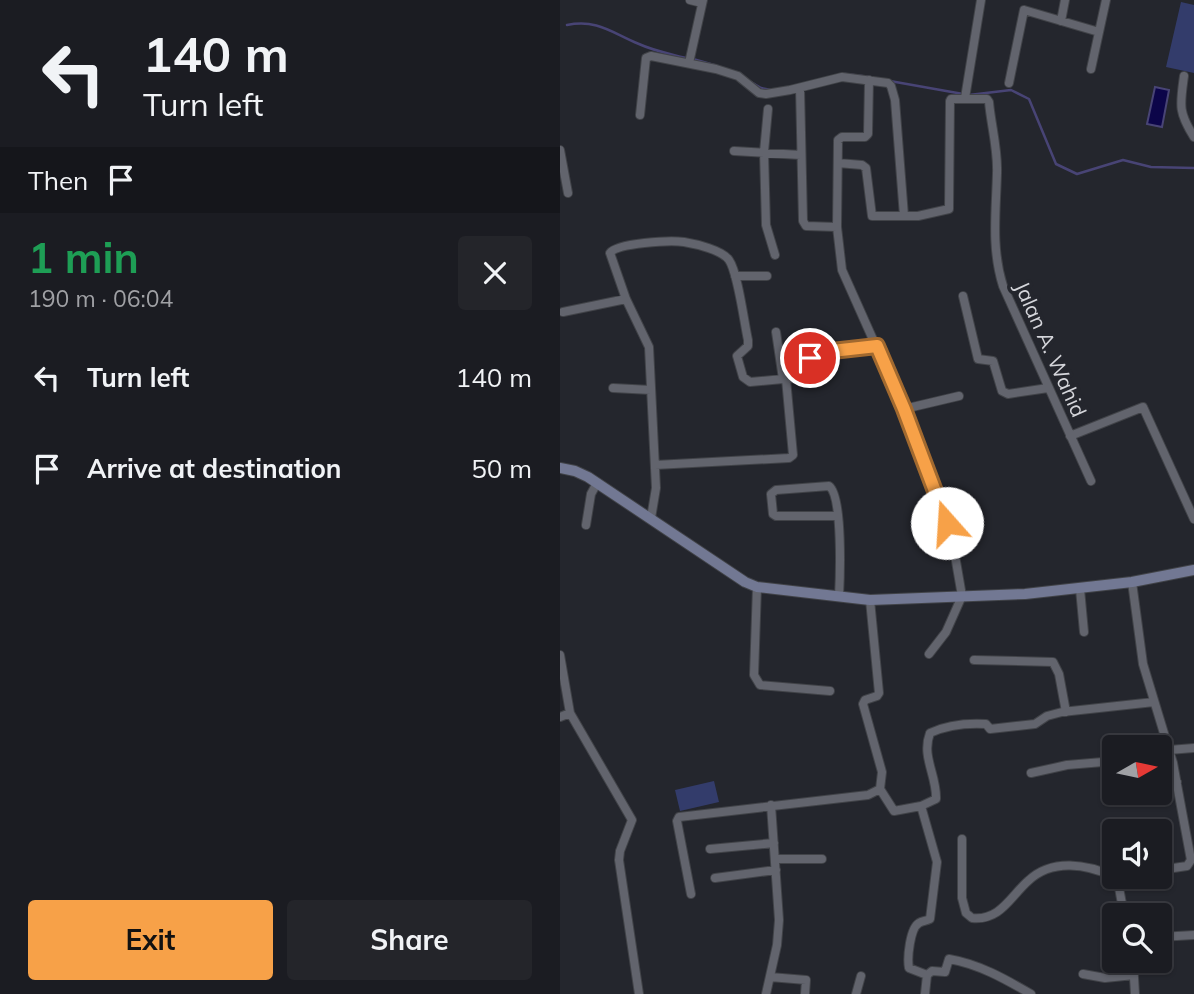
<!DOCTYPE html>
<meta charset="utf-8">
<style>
body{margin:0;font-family:Mulish,sans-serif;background:#24252a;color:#f1f3f6;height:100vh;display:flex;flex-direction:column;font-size:26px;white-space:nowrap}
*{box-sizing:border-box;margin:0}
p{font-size:23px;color:#a0a1a5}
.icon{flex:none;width:38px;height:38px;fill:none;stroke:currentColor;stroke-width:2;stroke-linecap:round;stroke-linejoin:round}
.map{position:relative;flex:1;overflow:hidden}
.side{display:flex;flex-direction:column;background:#1b1c22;width:560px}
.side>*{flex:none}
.banner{background:#1b1c22;color:#f1f3f6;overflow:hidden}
.needle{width:46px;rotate:81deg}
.fabs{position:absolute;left:542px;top:735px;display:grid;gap:14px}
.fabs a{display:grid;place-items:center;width:70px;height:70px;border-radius:7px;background:#1b1c22;box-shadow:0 2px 5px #0004,0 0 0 2px #393a40;font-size:35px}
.pin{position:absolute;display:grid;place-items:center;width:60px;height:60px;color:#fff;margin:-30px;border:4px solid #fff;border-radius:50%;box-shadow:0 2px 7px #0007}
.me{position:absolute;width:77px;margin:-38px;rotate:341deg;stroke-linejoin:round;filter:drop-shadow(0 0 5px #0008)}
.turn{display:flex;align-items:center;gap:24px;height:147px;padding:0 28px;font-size:32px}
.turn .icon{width:91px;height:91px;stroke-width:2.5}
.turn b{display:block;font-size:49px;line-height:60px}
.then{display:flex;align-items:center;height:66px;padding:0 28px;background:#0003;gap:14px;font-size:26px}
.round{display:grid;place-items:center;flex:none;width:74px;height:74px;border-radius:7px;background:#24252a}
.overview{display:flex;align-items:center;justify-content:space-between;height:119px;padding:0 28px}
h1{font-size:42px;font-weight:700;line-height:52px;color:#1e9e55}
.cta{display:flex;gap:14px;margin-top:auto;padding:14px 28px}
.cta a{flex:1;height:80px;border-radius:7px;background:#f7a148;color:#111;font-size:28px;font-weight:700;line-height:80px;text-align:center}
.cta a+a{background:#24252a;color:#f1f3f6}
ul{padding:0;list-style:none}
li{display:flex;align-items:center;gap:21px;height:91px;padding:0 28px}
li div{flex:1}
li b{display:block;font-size:26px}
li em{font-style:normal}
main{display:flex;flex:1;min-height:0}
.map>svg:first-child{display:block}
.green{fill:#333c6b}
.water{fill:#0c0549;stroke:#484475;stroke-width:2}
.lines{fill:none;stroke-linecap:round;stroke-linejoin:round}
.stream{stroke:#484475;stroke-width:2.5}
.street-casing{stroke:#414348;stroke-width:10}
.secondary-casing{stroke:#414348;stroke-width:12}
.street{stroke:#62646d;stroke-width:8}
.secondary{stroke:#727893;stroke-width:10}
.route-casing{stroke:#a1692f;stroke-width:18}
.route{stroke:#f7a148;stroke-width:12}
.labels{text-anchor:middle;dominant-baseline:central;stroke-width:7;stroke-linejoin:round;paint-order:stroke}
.street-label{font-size:21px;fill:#d5d6db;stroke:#24262d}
</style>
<main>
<section class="side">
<div class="banner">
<div class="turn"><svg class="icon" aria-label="left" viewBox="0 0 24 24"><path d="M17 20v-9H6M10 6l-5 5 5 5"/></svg><div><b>140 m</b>Turn left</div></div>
<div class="then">Then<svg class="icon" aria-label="arrive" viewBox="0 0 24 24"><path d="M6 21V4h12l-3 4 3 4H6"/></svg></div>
</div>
<div class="overview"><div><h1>1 min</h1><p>190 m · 06:04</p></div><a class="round"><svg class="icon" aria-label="close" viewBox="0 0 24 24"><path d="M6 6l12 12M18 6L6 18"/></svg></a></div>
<ul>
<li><svg class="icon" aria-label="left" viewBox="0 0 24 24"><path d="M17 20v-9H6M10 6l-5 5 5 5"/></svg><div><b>Turn left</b></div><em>140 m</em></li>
<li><svg class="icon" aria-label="arrive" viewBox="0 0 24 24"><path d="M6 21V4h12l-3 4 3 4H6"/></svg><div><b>Arrive at destination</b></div><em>50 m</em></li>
</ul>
<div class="cta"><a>Exit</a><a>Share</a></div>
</section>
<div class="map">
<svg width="634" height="994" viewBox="0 0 634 994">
<rect width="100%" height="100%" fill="#24262d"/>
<!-- green -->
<path class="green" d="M621,2L634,5V73L606,67Z
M154,781L159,802L120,811L115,790Z"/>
<!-- water -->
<path class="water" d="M595,87L609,90L602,127L587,124Z"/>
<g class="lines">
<!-- stream -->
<path class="stream" d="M7,25C38,19 52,33 79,44C94,51 111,54 126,58
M133,59L154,65
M285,74L310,77
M330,81L403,94
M191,82L201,88L211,90
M409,95L451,90L469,99L496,164L517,174L563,160L591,167L634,168"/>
<defs>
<path id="street" d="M130,0L142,3
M501,21L505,0
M129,63L143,0
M531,69L546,0
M624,76C620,105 618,112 634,137
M309,80L308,134L305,137H282L278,140L277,227L282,270L344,409L381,502L393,544L402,596L386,632L369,654
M449,83L464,10L539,32
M240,88L243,221L246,226L277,227
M405,98L421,0
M208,109L204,152L206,225L215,255
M80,115L86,58L91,56L156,69L178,76L199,93L206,94L230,90L282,77L328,83L331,86L335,100L344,216H358L389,209L390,101L391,99H427L429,102C431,125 438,149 437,173C436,212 431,248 443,286L531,481
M0,150L8,193
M174,151L241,155
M278,163L302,165L306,168L312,216H344
M175,276H207
M403,296L418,359L433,361L442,391L448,394L488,388
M3,312L66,299
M226,379L251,376L250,358L254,353L317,347
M53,388L91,390
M344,409L399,396
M510,436L583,407L634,519
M95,465L229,458L233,455L226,379H223L216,332
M278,516H216L213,514L211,494L216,490L269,486C283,496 280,578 279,597
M91,518L96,488L89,347L66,299L50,253C57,243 110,240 124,242C136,244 162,250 169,260C178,273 184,322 188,340V346L177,356L183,377L190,382L223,379
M26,525L31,494L37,483
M572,582L583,664L613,763L631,860L627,866L600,870
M197,587L194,675L200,685L270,691
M520,589L524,632
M310,600L319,693L317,696L305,700L303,704L322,772L320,789L334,811L361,806L376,799C377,775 361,757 370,733C387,725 408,723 426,724L430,729L475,724L487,716L502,712L594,702
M0,655L10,713L72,820L60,851L59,860L79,994
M414,660L493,662L499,674L506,712
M0,717L10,713
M609,750L634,748
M600,762L613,763
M471,773L507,765L555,761
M600,782H617
M361,806L377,862L370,919C366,921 362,921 359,923C350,928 347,958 349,968L367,975L365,994
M402,839V898L406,913L412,918C440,921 450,897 468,881C492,858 527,864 555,877
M150,849L214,843
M215,859H262
M561,877L558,882L564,915
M155,878L216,870
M131,894L117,821L119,817L308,795L320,789
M600,937L634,935
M573,961L575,994
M523,974L545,978L574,975
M367,975L372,971L385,972L389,959C419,964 445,979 471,994
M210,977L246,980L245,994
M206,994L217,945L219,920L211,805
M296,994L301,976"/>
<path id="secondary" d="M0,468L15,471L28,477L185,582L197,587L310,600L465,594L572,582L634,570"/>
</defs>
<!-- street casing -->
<use href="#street" class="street-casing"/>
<!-- secondary casing -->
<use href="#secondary" class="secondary-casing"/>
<!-- street -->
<use href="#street" class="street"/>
<!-- secondary -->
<use href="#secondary" class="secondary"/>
</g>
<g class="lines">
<defs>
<path id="route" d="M250,358L254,353L317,346L344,409L387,523"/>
</defs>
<!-- route casing -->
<use href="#route" class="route-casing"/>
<!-- route -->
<use href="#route" class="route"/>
</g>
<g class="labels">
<!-- street labels -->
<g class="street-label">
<text transform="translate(491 349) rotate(66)">Jalan A. Wahid</text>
</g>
</g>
</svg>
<div class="fabs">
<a><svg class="needle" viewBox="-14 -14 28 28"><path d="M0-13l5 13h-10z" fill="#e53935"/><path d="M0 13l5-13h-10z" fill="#a0a1a5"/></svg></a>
<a><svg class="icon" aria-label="sound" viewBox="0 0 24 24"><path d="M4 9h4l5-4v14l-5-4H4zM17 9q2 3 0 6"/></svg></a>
<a><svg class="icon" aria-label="search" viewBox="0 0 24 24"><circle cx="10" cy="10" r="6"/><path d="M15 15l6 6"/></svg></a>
</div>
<div class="pin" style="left:250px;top:358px;background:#d93025"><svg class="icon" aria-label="arrive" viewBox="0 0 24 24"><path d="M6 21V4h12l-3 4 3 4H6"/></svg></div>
<svg class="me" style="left:387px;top:523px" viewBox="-20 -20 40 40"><circle r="19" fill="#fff"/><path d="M0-13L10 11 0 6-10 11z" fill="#f7a148"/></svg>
</div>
</main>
